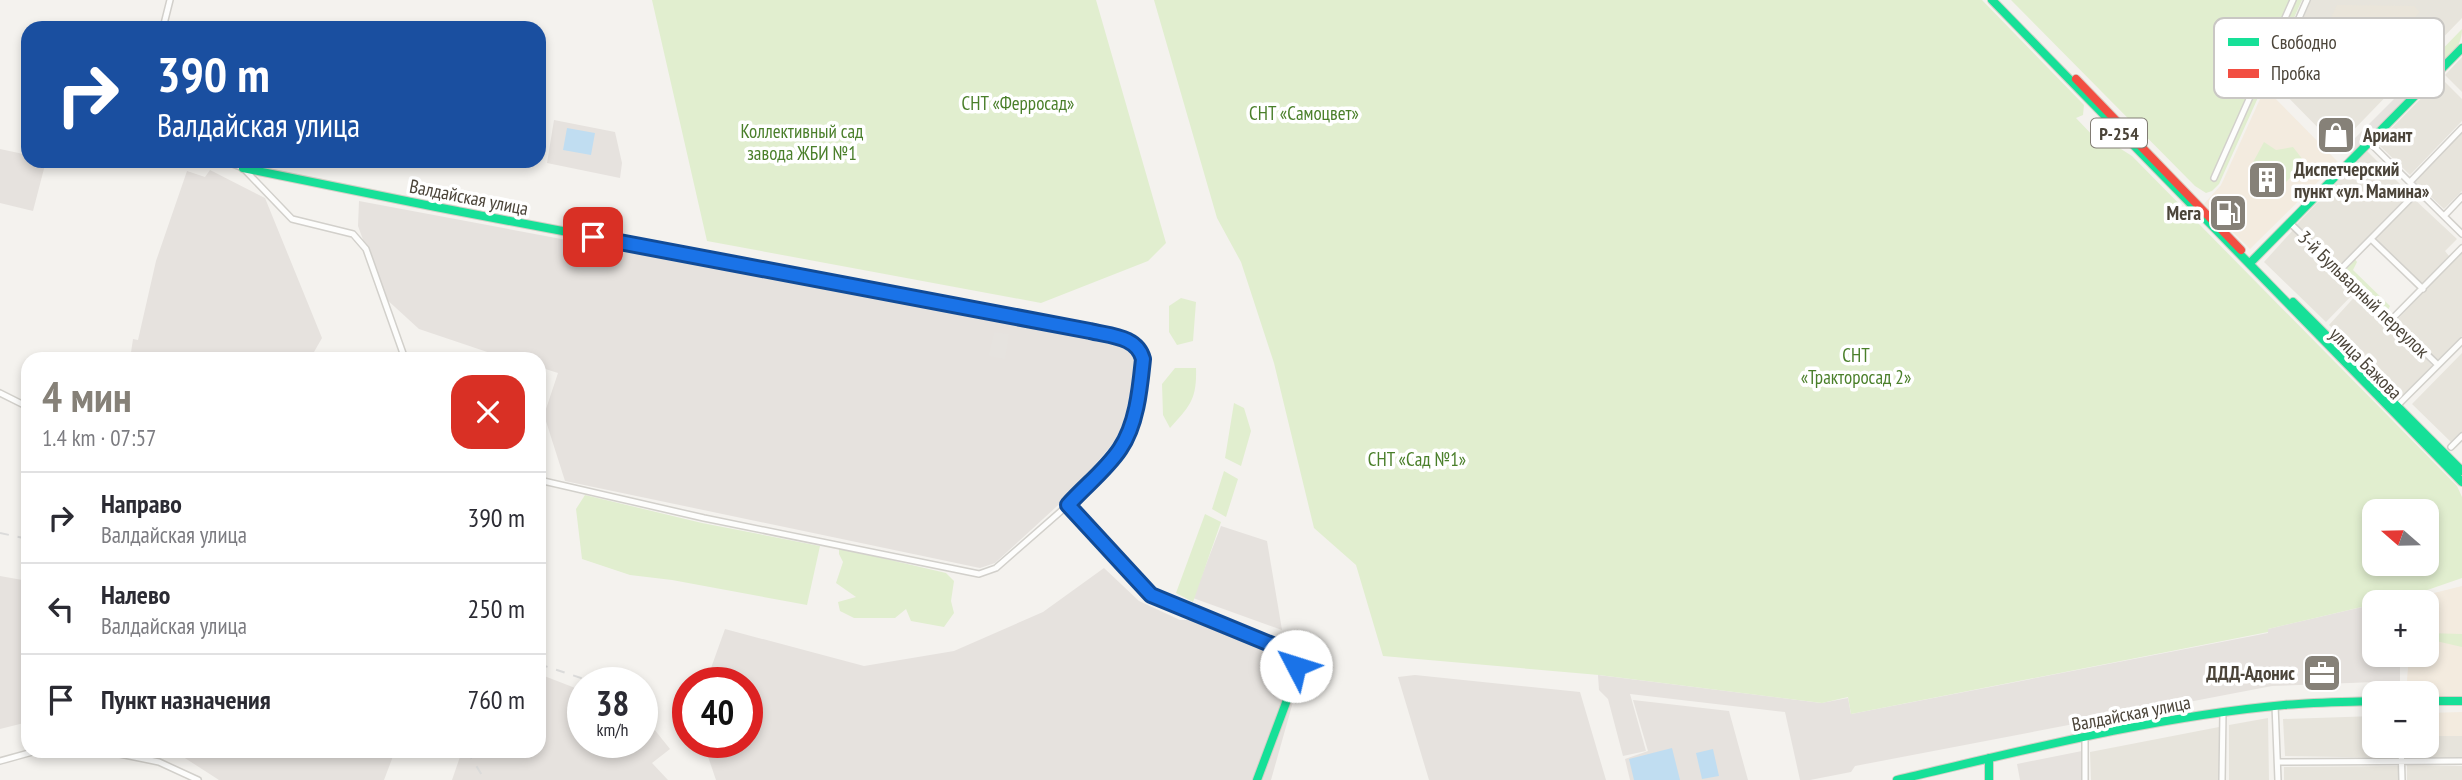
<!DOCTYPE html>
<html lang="ru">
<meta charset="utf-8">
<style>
body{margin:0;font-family:"PT Sans Narrow",sans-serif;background:#f2f2f3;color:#2b2b33;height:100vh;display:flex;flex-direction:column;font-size:26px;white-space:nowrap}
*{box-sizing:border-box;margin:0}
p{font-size:23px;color:#7c7c81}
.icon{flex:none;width:38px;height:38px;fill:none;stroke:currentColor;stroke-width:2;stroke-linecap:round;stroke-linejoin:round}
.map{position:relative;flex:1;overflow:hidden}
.details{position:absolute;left:21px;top:352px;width:525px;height:406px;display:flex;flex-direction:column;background:#fff;border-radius:21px;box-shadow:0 4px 10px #0003}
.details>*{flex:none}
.guide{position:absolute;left:21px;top:21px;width:525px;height:147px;border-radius:21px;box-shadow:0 4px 10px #0003;background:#1a4fa0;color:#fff;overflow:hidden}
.needle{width:46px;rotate:290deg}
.tools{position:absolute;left:2362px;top:499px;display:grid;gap:14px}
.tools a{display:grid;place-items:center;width:77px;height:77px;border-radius:14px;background:#fff;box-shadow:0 4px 10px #0003;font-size:35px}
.speed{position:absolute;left:567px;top:667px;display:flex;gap:14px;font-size:35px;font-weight:700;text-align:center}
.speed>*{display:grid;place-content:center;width:91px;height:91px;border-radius:50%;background:#fff;box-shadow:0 4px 10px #0003;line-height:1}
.speed small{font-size:18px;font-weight:400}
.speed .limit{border:10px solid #d22;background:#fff;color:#111}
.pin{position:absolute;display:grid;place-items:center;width:60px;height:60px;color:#fff;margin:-30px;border-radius:14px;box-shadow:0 4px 10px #0006}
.me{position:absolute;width:77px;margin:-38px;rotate:310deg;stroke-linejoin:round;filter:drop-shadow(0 0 5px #0008)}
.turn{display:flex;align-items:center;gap:24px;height:147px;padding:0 21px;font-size:32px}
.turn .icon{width:91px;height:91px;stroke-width:2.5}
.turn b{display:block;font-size:49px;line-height:60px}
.round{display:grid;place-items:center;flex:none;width:74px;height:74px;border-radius:21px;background:#f2f2f3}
.headline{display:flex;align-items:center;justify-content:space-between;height:119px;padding:0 21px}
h1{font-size:42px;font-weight:800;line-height:52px;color:#868178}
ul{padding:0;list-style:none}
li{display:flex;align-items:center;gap:21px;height:91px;padding:0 21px;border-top:2px solid #e1e1e2}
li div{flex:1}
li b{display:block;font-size:26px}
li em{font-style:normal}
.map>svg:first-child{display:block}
.residential{fill:#e7e4dc;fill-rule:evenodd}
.commercial{fill:#f3ebdf}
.industrial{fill:#e6e2de}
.education{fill:#eae5da}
.green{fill:#e1eecf;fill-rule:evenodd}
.parking{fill:#e6e3df}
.water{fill:#c0ddf1}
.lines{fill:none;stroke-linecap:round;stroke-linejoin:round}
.street-casing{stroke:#d2d0cb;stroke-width:8}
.fast-casing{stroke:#d3cfc5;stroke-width:10}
.jam-casing{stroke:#d3cfc5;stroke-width:10}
.street{stroke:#fdfdfc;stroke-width:5}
.fast{stroke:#16e098;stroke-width:8}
.jam{stroke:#f24e42;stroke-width:8}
.rail{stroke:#dbdbda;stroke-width:2;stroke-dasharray:9 9;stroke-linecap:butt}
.route-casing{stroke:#114b97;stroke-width:18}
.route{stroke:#1a73e8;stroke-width:12}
.labels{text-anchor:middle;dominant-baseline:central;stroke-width:7;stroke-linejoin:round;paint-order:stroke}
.shield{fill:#fff;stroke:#817c74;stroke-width:2}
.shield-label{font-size:18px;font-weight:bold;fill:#4b4439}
.park-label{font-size:19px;fill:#4a7f2a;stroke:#fff}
.poi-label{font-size:19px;font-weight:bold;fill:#4b4439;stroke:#fff;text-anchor:start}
.street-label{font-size:19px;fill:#4b4439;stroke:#fff}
.key{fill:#fff;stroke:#c9c7c4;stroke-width:2}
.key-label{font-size:19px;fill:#4b4439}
</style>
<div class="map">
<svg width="2462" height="780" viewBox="0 0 2462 780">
<rect width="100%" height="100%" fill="#f4f2ee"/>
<!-- residential -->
<path class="residential" d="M2311,0H2462V18L2337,147L2275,84ZM2332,60L2344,90L2323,70Z
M2462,57V92L2445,75Z
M2441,78L2462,99V121L2410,175L2377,143Z
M2462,132V191L2444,209L2414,181Z
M2367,151L2411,195L2339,266L2296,225Z
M2413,198L2457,239L2445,251L2449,256L2422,284L2375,238Z
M2294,229L2357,290L2326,322L2264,262Z
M2462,251V336L2438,361L2396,321Z
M2359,292L2433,366L2402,397L2329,325Z
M2462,353V434L2453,444L2412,404Z
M2375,716V746H2399V758L2285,756L2283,719Z
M2268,718L2269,780H2229V725Z
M2219,727V780H2091L2090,752Z
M2427,736H2462V757H2405V746H2427Z
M2407,765L2462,766V780H2407Z
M2398,766V780H2284V767Z"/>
<!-- commercial -->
<path class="commercial" d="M2265,88L2338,162L2250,249L2204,204L2221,185Z
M2462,586V696L2427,697V693H2406L2409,655L2427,654V602H2414V598Z
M2462,712V736H2427V713Z"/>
<!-- industrial -->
<path class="industrial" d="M554,120L615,132L622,163L620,178L547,163Z
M0,149L28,155V161H46L33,211L0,203Z
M210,170L265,198L322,338L310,359H130L133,339L138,340L156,261L187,171L205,177Z
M359,201L1131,346L1139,365L1123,432L1067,497L995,563L980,568L565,481L544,415L558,373L539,367V359H508L419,329L384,297L358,226Z
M1221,526L1267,541L1282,630L1193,598Z
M1104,568L1139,601L1180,620H1195L1298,655L1302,670L1271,780H716L703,742H747V682H706L725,629L864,666L954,651L1043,612Z
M0,576L28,581V722L0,729Z
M2375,604V654L2400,655V681L2272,686L1855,766L1851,772L1810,780H1800L1785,712L1630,694L1646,751L1623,756L1608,699L1599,690L1598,675L1821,703L1848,698L1851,714L2268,633V629Z
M539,674L583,691V742H642V714L670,749L652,763L668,780H452L462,751H539Z
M1415,675L1580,692L1606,780H1429L1398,677Z
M1633,700L1729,711L1748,780H1630L1625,759L1648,751Z
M174,751H395L384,780H219Z
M2082,751V780H2020L2017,764Z"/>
<!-- education -->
<path class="education" d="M2337,5L2414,6L2420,12L2344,91L2322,70L2331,60L2318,45Z"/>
<!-- green -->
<path class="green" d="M652,0H1096L1166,243L1148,261L1041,303L707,241Z
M1154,0H1982L2084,105L2083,115L2076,118L2097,140L2099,120L2113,144L2132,156L2457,486L2462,497V578L2413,595L2268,629V632L1851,714L1848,697L1822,703L1599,675L1383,656L1356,565L1314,528L1274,363L1241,262L1217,218ZM2375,511H2427V564H2375Z
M2011,0H2302L2219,184L2212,191L2206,193L2195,186Z
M2462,29C2462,49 2447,59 2433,74L2426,66Z
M2264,142L2276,150L2293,147L2303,160L2302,166L2285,183L2278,175L2280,171L2271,162L2260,173L2251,166Z
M2354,258L2357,262L2353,270L2390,306L2387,312L2343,271Z
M1181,298L1196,302L1193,341L1177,345L1169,332V306Z
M1175,368H1196C1197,399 1190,406 1170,428L1163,415L1162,384Z
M1234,403L1244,408L1251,431L1241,466L1225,458Z
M1224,471L1238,479L1226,517L1212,509Z
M585,495L702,523L820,546L807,605L672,580L630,575L582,559L576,509Z
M1205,514L1221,522L1193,602L1176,593Z
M839,548L946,573L954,581L951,601L954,613L944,627L911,621L906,609L895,618H854L840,611L838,602L856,597L836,583L843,562L839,554Z
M2427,633L2462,634V647L2436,641L2427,643Z"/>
<!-- parking -->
<path class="parking" d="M2400,93L2407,99L2353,155L2345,148Z
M994,332L1009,334L1005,359L989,356Z"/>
<!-- water -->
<path class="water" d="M567,128L595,133L591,155L563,150Z
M1672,748L1680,780H1634L1629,759Z
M1713,749L1719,776L1702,779L1696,753Z"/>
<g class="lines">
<defs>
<path id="street" d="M163,28L170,0
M2270,84L2307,0
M2370,143L2462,234
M225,161L243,168L292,219L353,234L366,249L405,359
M2214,178L2293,0
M2410,182L2462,128
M2444,216L2462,197
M2291,224L2438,365
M2371,239L2423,289
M2340,270L2418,191
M2391,320L2462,248
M0,393L28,407
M2397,406L2462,341
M2451,447L2462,436
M539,480L704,518L979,574L996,568L1068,505
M2275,705L2278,780
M2085,737V780
M2401,746L2402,780
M105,751L159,762L198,780
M0,761L36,751
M2278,762L2462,761
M2222,780L2223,712"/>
<path id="fast" d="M1992,0L2462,482
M243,168L436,207L1015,317
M2252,261L2462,48
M2293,302L2462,471
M1133,419L1120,449L1068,505L1151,595L1282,649L1292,661L1296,676L1257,780
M2427,701H2462
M1989,758V780
M1897,780C2025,750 2153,717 2284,705C2314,702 2345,702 2375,701"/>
<path id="jam" d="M2076,79L2241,250
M1015,317L1121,337L1139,350L1143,363L1133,419"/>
</defs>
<!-- street casing -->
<use href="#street" class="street-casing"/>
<!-- fast casing -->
<use href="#fast" class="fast-casing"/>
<!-- jam casing -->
<use href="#jam" class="jam-casing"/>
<!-- street -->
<use href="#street" class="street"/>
<!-- fast -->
<use href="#fast" class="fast"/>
<!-- jam -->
<use href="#jam" class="jam"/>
<!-- rail -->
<path class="rail" d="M0,533L28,539
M539,664L593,682
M467,751L485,780"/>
</g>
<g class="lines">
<defs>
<path id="route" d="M593,237L1090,331C1110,336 1137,336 1143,359C1140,388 1137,424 1120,449C1106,470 1085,486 1068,505L1151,595L1282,649L1290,656L1296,666"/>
</defs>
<!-- route casing -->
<use href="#route" class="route-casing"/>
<!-- route -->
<use href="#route" class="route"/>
</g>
<!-- icons -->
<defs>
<symbol id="shop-square" viewBox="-11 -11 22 22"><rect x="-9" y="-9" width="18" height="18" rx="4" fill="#868178" stroke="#fff"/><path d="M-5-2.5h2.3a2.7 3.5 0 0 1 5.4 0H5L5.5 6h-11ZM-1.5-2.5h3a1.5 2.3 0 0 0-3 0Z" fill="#fff"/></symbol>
<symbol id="building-square" viewBox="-11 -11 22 22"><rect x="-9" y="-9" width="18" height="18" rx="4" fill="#868178" stroke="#fff"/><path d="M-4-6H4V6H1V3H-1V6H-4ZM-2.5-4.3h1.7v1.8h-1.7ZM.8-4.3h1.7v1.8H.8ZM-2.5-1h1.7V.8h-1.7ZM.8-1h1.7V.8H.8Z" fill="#fff"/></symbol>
<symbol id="fuel-square" viewBox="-11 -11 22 22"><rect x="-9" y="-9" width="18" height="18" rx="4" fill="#868178" stroke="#fff"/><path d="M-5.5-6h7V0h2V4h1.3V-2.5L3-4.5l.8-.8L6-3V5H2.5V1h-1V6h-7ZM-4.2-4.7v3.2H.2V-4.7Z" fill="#fff"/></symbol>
<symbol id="office-square" viewBox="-11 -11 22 22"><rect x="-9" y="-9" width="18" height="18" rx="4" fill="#868178" stroke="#fff"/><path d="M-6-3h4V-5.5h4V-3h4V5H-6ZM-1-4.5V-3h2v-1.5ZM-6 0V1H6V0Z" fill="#fff"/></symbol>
</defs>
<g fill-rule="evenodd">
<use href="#shop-square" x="2314" y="113" width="44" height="44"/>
<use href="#building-square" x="2245" y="158" width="44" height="44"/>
<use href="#fuel-square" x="2206" y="191" width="44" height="44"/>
<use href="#office-square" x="2300" y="651" width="44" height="44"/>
</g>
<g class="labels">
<!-- shield labels -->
<rect class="shield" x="2091" y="118.5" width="56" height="29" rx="5"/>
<g class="shield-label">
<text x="2119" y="133">Р-254</text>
</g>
<!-- park labels -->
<g class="park-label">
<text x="1018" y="103">СНТ «Ферросад»</text>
<text x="1304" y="113">СНТ «Самоцвет»</text>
<text x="802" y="131">Коллективный сад<tspan x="802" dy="22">завода ЖБИ №1</tspan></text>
<text x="1856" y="355">СНТ<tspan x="1856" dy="22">«Тракторосад 2»</tspan></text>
<text x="1417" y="459">СНТ «Сад №1»</text>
</g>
<!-- poi labels -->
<g class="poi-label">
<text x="2363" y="135">Ариант</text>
<text x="2294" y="169">Диспетчерский<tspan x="2294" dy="22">пункт «ул. Мамина»</tspan></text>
<text x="2201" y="213" text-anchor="end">Мега</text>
<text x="2295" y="673" text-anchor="end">ДДД-Адонис</text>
</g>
<!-- street labels -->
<g class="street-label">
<text transform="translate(469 197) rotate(11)">Валдайская улица</text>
<text transform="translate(2364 294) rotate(44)">3-й Бульварный переулок</text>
<text transform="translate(2366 363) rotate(45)">улица Бажова</text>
<text transform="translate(2131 713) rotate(-11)">Валдайская улица</text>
</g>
</g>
<!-- legend -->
<rect x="2214" y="18" width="230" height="80" rx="10" class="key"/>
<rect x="2228" y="38" width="31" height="8" fill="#16e098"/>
<rect x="2228" y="69" width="31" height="9" fill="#f24e42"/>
<g class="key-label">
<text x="2271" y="49">Свободно</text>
<text x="2271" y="80">Пробка</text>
</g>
</svg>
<div class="tools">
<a><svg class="needle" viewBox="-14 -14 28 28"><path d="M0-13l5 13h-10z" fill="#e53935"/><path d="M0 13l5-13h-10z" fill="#7c7c81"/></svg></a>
<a>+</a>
<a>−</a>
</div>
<div class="speed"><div>38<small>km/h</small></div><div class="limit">40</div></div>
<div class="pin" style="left:593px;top:237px;background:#d93025"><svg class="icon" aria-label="arrive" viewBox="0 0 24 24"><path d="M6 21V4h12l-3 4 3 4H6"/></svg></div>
<svg class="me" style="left:1296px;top:666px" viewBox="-20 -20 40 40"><circle r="19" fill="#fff"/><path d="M0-13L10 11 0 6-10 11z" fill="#1a73e8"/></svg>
<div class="guide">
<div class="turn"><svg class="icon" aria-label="right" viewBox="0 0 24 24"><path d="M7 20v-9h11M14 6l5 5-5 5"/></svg><div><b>390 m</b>Валдайская улица</div></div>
</div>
<section class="details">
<div class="headline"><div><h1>4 мин</h1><p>1.4 km · 07:57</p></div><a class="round" style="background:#d93025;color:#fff"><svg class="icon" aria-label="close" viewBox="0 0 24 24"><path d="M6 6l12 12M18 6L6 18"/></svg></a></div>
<ul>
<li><svg class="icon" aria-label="right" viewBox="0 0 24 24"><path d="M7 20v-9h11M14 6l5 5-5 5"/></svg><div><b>Направо</b><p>Валдайская улица</p></div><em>390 m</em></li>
<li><svg class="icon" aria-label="left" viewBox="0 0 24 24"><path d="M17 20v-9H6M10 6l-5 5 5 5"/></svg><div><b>Налево</b><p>Валдайская улица</p></div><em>250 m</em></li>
<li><svg class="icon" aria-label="arrive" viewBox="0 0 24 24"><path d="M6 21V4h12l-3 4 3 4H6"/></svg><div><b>Пункт назначения</b></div><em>760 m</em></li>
</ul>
</section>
</div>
